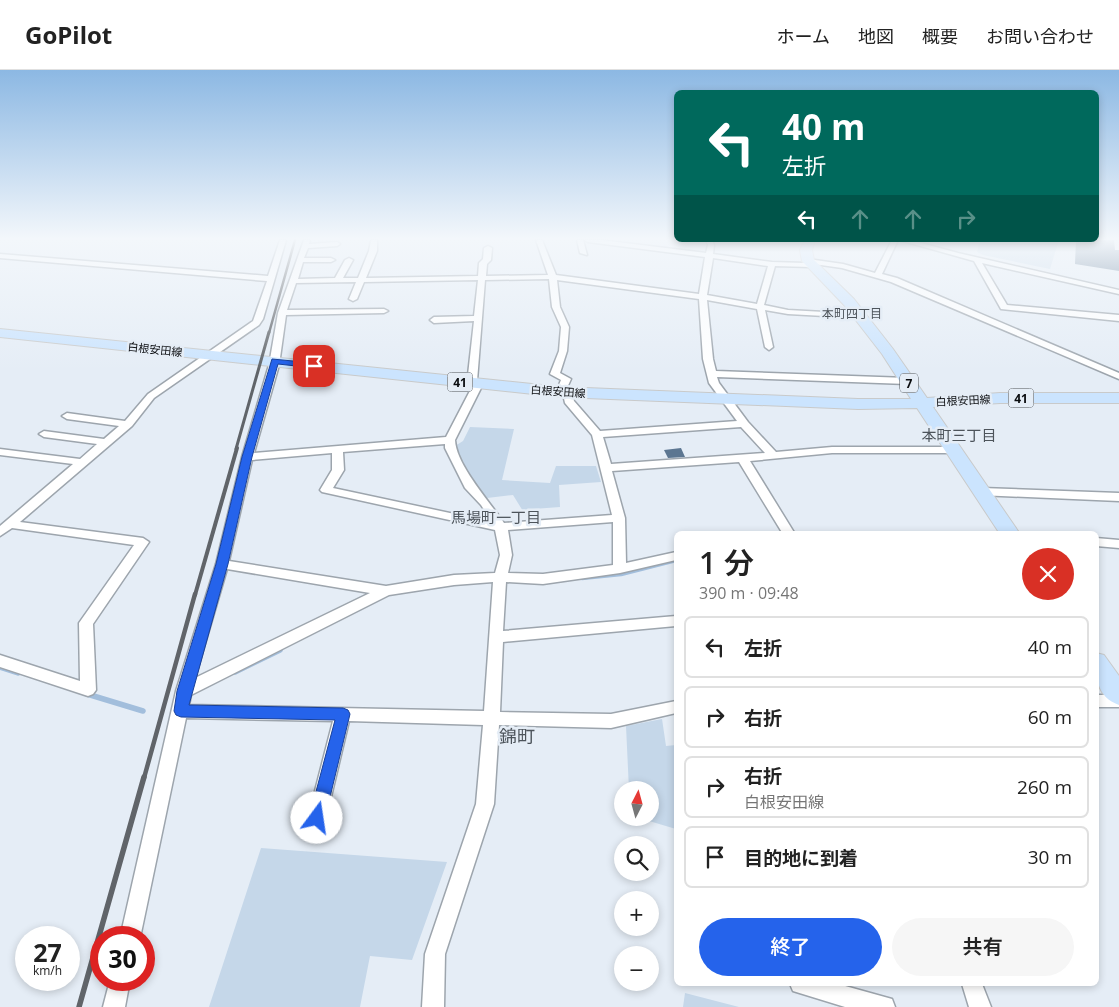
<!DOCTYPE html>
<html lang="ja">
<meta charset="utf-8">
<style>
body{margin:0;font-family:"Open Sans","Noto Sans JP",sans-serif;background:#f6f6f6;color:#222;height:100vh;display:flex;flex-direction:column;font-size:19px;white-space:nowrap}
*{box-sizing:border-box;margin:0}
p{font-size:16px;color:#767676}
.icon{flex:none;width:28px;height:28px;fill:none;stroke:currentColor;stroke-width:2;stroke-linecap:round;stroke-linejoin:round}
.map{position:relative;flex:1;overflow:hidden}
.sheet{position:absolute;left:674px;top:461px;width:425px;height:455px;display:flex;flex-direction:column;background:#fff;border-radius:8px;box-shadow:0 2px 8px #0003}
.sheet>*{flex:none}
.banner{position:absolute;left:674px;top:20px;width:425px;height:152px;border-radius:8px;box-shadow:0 2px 8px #0003;background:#00695c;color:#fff;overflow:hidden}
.needle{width:32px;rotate:6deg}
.buttons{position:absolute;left:614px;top:711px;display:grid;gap:10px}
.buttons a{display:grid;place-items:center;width:45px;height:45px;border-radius:50%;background:#fff;box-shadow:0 2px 8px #0003;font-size:25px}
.speed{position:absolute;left:15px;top:856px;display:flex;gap:10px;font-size:25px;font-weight:700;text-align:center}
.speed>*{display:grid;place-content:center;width:65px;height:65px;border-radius:50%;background:#fff;box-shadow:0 2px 8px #0003;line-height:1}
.speed small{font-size:12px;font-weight:400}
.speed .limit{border:8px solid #d22;background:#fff;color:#111}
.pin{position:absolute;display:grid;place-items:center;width:42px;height:42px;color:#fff;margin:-21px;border-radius:10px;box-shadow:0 2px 8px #0006}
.me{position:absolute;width:55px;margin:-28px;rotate:14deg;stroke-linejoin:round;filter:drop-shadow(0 0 4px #0008)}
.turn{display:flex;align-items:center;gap:18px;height:105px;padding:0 25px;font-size:22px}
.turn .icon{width:65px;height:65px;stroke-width:2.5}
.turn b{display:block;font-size:35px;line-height:42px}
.lanes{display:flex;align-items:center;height:48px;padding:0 25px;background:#0003;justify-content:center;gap:25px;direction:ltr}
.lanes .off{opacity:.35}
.round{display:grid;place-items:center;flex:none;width:52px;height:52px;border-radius:26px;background:#f6f6f6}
.summary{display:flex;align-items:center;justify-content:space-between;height:85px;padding:0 25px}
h1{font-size:30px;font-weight:600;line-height:38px}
.cta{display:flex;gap:10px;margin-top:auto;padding:10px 25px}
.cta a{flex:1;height:58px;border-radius:30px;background:#2563eb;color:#fff;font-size:20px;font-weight:600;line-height:58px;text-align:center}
.cta a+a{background:#f6f6f6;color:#222}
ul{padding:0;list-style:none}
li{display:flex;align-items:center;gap:15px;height:62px;margin:0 10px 8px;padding:0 15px;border:2px solid #e0e0e0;border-radius:8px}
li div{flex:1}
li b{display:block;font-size:19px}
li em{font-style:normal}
header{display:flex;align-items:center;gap:30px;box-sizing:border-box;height:70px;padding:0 25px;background:#fff;border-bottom:1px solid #e0e0e0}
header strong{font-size:24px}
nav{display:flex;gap:28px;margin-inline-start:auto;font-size:18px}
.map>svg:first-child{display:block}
.green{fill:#c5d7e9}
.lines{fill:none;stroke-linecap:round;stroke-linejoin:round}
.stream-far1{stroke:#a2bedc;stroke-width:4.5}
.stream{stroke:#a2bedc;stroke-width:5.5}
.building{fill:#5c7691}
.street-casing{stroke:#9da5ad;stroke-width:3}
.primary-casing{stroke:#c9caca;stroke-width:2}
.street{fill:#fff;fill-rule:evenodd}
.primary{fill:#cbe4fe;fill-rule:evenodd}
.rail-far4{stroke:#606469;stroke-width:2.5}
.rail-far3{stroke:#606469;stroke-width:3}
.rail-far2{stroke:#606469;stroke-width:4}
.rail-far1{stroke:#606469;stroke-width:4.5}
.rail{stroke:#606469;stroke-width:5.5}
.route{fill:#2563eb;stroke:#184099}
.labels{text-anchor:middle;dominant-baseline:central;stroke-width:5;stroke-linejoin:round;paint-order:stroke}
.far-street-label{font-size:11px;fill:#0a0c0f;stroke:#e5edf6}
.far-neighbourhood-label{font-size:12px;fill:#4d545b;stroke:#e5edf6}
.shield{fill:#e5edf6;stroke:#4c5054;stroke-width:1}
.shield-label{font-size:12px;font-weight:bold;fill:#0a0c0f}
.neighbourhood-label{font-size:15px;fill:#4d545b;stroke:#e5edf6}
.near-neighbourhood-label{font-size:18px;fill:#4d545b;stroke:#e5edf6}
</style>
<header>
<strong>GoPilot</strong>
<nav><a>ホーム</a><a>地図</a><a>概要</a><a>お問い合わせ</a></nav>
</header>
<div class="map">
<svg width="1119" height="937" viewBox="0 0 1119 937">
<rect width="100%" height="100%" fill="#e5edf6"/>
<!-- green -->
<path class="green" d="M980,170H1059L1050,199L983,185L977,182Z
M470,357L514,359L502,410L550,413L556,396H596L601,412L559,415L560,437L533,439L532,445L526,446L513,425L487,428L474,413L455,376L463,371Z
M662,649L666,676L676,675V759L639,748H650V720H629L626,656Z
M261,778L447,792L412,890L370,886L360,937H209Z
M685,923L739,937H683Z"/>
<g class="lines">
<!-- stream-far1 -->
<path class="stream-far1" d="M582,508L621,504L676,490"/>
<!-- stream -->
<path class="stream" d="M0,597L18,603
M235,602L280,580
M87,624L143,641"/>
</g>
<!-- building -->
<path class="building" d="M1076,170H1114L1115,180H1119V201L1075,194Z
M681,378L685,387L668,388L664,380Z"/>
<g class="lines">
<defs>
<path id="street" d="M280,170H286L263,249L259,255L154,328L132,356L20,452L143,468L149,472L93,554L96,620L93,624L88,626L0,597V585L80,611L79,553L134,475L12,458L0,466V456L73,394L0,385V379L80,389L97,374L44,367L39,364L44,361L104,369L119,356L67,349L62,346L67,343L125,351L148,324L253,251L267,211L0,188V184L268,206Z
M304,170H310L309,174L337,172L340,174L337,176L308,178L304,188H331L335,190L331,192H303L298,209L335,208L345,190L349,188L353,190L343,208H358L369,181L371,170H377V181L366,208L478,206L479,193L483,189L484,178L488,176L492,178L491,190L487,194L486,206L548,205L536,170H542L556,205L699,224L705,187L588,172L585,170H601L706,183L708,175L706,170H712L714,175L713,184L772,192L806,193L804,191L808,189L843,194L875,203L892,170H898L882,204L897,208L1119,303V309L891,212L842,198L814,194L811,197L775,196L764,235L788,240L861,244L865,246L861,248L788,244L765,240L773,277L769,280L765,277L757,239L707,230L713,289L716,301L907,308L912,311L907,314L717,307L719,313L748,352L776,382L832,377H954L959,380L954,383H832L750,391L795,464H783L739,392L612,401L625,448L626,493L676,482V490L620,503L543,514L506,512L503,561L676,546V556L503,572L500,642L611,644L676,631V643L611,658L499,655L494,734L445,884L444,937H422L425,884L476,734L483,655L349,651L326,748L323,754L317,756L311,754L308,748L333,651L186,648L140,868H120L176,621L216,494L242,387L269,295L278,243ZM713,188L768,196L757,234L707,225ZM549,209L552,237L561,257L559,281L550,304L561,310L556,322L558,324H563L565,333L592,365L612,445L504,453C490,432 456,395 455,370L483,314L477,311L485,210ZM478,210L474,246L434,247L430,250L434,253L474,251L467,314L472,317L446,367L254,383L279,295L286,245L384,243L388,241L384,239L287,240L296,213L356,212L349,229L353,231L357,229L364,212ZM557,210L699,229L703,289L709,313L737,351L600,361L574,331L571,321L566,320L571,309L560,303L567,281L569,257L560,237ZM741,357L765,383L611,394L603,367ZM445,374V378L465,418L481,435L492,452L333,418L344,400L343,382ZM332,383V400L320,420L322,422L495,460L500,485L495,503L454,505L386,516L229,491L252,390ZM613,452V495L543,504L508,503L512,485L508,460ZM227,499L370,523L195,608ZM493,512L484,641L189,635L191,625L389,525L454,515Z
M577,170H583L587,185L580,183Z
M899,170H910L958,183L1119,220V224L982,193L1007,235L1119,245V251L1001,239L974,191Z
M982,418L1119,423V431L978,425L976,422Z
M1096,468L1119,470V478L1096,476Z
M1096,625H1119V637H1096Z
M110,910H130L125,937H103Z
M790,914H838L892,929L895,937H845L793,921Z
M962,914H982L991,937H969Z"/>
<path id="primary" d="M805,170H815L812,180L814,190L854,229L893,279L927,328L1000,323H1119V333H1000L933,337L1020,464H1000L917,338L858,339L561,327L0,267V259L561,317L858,329H911L882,284L844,235L802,191L800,180Z
M1096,583L1104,585L1119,606V635C1095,627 1096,604 1096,583Z"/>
</defs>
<!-- street casing -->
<use href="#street" class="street-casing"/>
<!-- primary casing -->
<use href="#primary" class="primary-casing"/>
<!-- street -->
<use href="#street" class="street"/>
<!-- primary -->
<use href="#primary" class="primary"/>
<!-- rail-far4 -->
<path class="rail-far4" d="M269,263L295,170"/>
<!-- rail-far3 -->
<path class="rail-far3" d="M236,379L269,262"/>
<!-- rail-far2 -->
<path class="rail-far2" d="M195,525L237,378"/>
<!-- rail-far1 -->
<path class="rail-far1" d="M144,708L195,524"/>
<!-- rail -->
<path class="rail" d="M79,937L144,707"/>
</g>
<!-- sky -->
<linearGradient id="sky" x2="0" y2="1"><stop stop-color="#8cb8e3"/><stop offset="0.56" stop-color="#f3f7fb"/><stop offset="1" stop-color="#f3f7fb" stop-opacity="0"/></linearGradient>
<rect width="1119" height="301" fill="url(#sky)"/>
<!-- route -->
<path class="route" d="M272,289L314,293L319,296L314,298L278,294L252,387L228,494L189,635L343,638L348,640L350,644L325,748L323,753L317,755L311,753L309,748L335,650L181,647L176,645L174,641L177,621L216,494L242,387Z"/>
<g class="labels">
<!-- far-street labels -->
<g class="far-street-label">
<text transform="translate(155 279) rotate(6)">白根安田線</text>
<text transform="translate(558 321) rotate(4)">白根安田線</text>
<text transform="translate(963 330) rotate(-3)">白根安田線</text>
</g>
<!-- far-neighbourhood labels -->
<g class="far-neighbourhood-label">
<text x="852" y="243">本町四丁目</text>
</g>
<!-- shield labels -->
<g class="shield">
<rect x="447.5" y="302.5" width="25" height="19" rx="4"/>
<rect x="900" y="303.5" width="18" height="19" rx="4"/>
<rect x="1008.5" y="318.5" width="25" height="19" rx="4"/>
</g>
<g class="shield-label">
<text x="460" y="312">41</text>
<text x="909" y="313">7</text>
<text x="1021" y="328">41</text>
</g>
<!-- neighbourhood labels -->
<g class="neighbourhood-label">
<text x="959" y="365">本町三丁目</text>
<text x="496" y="447">馬場町一丁目</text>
</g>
<!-- near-neighbourhood labels -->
<g class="near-neighbourhood-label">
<text x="517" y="666">錦町</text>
</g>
</g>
</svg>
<div class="buttons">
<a><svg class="needle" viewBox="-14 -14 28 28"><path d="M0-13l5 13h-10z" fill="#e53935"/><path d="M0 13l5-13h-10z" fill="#767676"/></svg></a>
<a><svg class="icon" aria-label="search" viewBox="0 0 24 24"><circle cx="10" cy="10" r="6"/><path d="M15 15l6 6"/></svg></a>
<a>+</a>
<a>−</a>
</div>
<div class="speed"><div>27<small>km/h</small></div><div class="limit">30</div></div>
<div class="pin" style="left:314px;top:296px;background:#d93025"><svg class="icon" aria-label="arrive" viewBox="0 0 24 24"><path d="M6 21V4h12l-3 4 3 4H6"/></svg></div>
<svg class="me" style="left:317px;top:748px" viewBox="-20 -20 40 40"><circle r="19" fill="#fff"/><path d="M0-13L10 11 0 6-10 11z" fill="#2563eb"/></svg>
<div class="banner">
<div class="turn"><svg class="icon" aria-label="left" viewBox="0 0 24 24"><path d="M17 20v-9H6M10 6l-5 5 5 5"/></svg><div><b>40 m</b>左折</div></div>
<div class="lanes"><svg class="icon" aria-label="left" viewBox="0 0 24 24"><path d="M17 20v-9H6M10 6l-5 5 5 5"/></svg><svg class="icon off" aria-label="ahead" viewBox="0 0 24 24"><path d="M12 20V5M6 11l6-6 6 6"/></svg><svg class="icon off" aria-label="ahead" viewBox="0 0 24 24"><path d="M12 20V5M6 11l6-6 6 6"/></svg><svg class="icon off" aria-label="right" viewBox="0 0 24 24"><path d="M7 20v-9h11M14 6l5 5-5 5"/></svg></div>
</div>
<section class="sheet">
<div class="summary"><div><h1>1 分</h1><p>390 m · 09:48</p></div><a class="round" style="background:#d93025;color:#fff"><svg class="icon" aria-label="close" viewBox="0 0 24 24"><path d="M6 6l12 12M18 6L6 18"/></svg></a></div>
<ul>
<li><svg class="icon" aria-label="left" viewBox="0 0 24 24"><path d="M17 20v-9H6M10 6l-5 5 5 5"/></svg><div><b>左折</b></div><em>40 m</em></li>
<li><svg class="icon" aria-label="right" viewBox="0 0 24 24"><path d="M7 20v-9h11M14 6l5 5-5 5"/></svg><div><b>右折</b></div><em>60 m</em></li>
<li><svg class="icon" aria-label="right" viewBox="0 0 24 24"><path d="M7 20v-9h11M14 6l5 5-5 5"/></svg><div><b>右折</b><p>白根安田線</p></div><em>260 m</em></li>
<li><svg class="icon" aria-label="arrive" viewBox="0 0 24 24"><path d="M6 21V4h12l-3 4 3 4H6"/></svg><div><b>目的地に到着</b></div><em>30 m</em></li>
</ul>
<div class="cta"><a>終了</a><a>共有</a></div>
</section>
</div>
